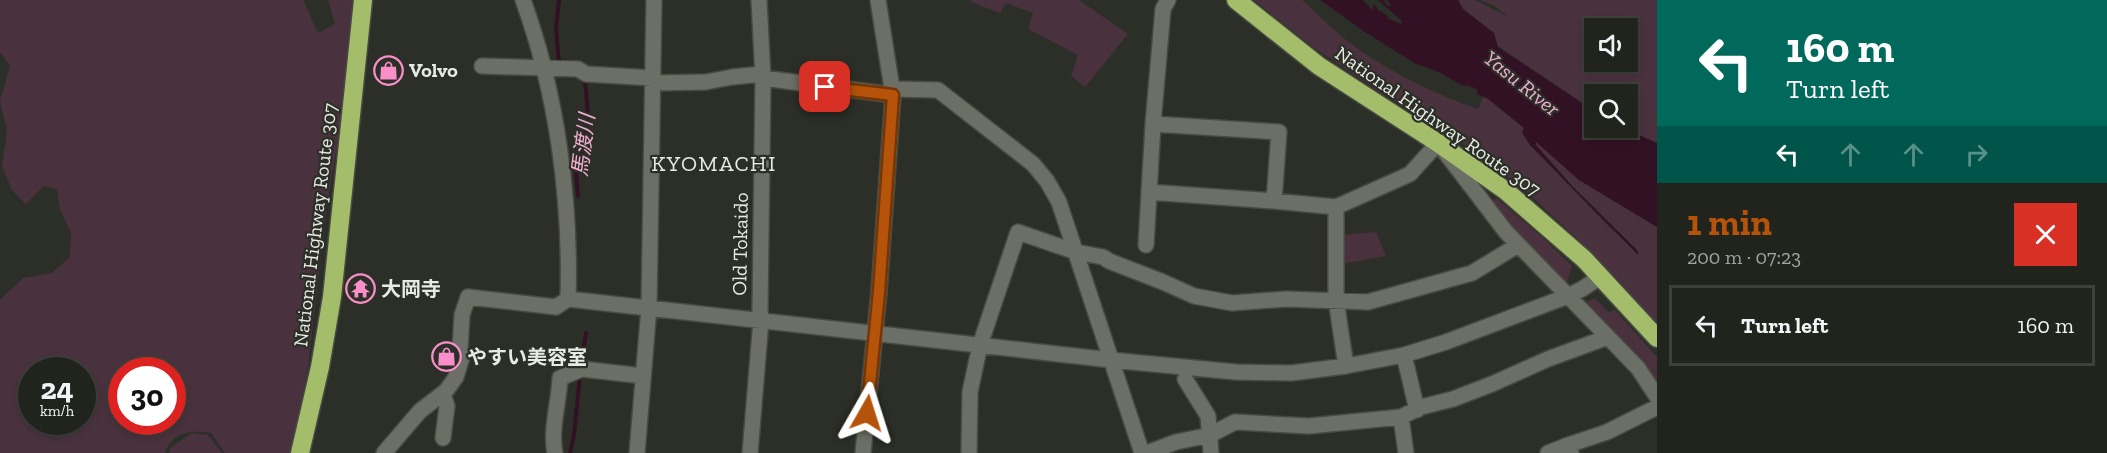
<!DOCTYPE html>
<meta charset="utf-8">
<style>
body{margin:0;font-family:"Zilla Slab","Noto Sans JP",serif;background:#2d2f2a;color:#f1f3f6;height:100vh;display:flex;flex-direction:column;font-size:22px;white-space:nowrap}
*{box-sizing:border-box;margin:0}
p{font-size:20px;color:#a2a4a4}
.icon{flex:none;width:33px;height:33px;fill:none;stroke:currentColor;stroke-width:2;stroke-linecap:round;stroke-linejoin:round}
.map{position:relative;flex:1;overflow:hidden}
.panel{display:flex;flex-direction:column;background:#21231d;width:450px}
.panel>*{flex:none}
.top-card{background:#00695c;color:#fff;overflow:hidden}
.buttons{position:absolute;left:1584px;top:18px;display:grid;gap:12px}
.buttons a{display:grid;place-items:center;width:54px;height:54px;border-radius:0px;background:#21231d;box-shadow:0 3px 9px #0003,0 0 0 2px #3e403b;font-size:30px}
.speed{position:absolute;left:18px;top:357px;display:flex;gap:12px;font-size:30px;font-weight:700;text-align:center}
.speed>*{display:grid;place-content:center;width:78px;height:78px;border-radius:50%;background:#21231d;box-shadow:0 3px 9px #0003,0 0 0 2px #3e403b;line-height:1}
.speed small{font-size:15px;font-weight:400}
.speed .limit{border:9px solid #d22;background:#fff;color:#111}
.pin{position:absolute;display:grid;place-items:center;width:51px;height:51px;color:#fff;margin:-26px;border-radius:12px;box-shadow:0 3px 9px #0006}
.me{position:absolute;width:66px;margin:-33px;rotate:6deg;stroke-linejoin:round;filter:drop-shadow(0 0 4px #0008)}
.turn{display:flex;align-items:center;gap:21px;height:126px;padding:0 30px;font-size:27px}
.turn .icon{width:78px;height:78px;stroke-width:2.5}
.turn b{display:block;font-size:42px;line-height:51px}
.lanes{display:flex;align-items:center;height:57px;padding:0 30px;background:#0003;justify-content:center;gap:30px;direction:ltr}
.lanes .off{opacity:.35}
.round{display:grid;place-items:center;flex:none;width:63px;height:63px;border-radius:0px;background:#2d2f2a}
.overview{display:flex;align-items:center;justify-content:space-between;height:102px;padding:0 30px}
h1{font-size:36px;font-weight:700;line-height:45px;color:#b45309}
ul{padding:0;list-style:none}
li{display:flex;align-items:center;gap:18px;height:81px;margin:0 12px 9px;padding:0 18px;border:3px solid #3e403b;border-radius:0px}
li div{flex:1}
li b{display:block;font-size:22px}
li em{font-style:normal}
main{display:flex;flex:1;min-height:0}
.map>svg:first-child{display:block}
.green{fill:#49323e;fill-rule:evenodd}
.water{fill:#321124}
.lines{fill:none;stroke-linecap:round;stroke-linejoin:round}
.stream{stroke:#321124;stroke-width:4}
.minor-casing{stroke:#484a42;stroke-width:18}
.highway-casing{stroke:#484a42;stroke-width:21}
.minor{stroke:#6b6f65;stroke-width:15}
.highway{stroke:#a3bd6a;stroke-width:18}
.route-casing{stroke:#753606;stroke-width:15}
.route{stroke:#b45309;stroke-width:10}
.labels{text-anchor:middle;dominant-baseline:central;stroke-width:4.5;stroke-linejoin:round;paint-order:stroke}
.poi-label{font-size:20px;font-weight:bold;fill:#e8eae4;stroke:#2c2f27;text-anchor:start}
.street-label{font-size:20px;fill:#e8eae4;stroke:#2c2f27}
.water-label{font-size:21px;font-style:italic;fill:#f1add0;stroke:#2c2f27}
.quarter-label{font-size:22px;letter-spacing:1.5px;fill:#e8eae4;stroke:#2c2f27}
</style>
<main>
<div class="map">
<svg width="1657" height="453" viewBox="0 0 1657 453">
<rect width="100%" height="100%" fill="#2c2f27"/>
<!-- green -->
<path class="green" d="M0,0H303L318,33L335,24L328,0H355L347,90L327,204L305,392L290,453H225L211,433C192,430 172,431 165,453H0V300L23,278L52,273L70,257L71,233L60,209L57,189L44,186L26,204L12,190L2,167L7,130L0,101L10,66L0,52ZM32,370H82V422H32ZM122,370H172V422H122Z
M972,0H1079L1128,34L1085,87L1071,76L1078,55L1028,29L1033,13L1006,3L1000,13L971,2Z
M1254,0H1302C1320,16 1338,35 1358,49C1396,75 1435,94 1478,109L1483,97L1487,98L1524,128L1523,133L1530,145L1617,235L1596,209L1573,187L1536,145V141L1579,180L1657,227V323L1579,240L1522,188L1445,131L1381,93L1313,47Z
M1458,0H1475L1508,17L1495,6L1480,0H1657V143L1623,128H1628V94H1594V111L1498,46L1494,33L1463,9ZM1594,28H1628V62H1594Z
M1496,198L1542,237L1572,266L1567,282L1561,285L1489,205Z
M1376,232L1386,256L1341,264V235Z
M1595,298L1609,313L1614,309L1657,357V387L1582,304Z
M192,433L208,435L222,453H169L170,448Z"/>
<!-- water -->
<path class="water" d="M1320,0H1363L1372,10L1374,4L1378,10L1388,16L1387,18L1401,24L1402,21L1378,0H1383L1388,6L1391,5L1387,0H1458L1463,9L1494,33L1498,47L1594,111V128H1623L1657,143V227L1579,180L1536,142V145L1573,187L1638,251V255L1530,145L1522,133L1524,128L1487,98L1477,94V89L1466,85L1463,86L1439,72L1416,64L1365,32Z"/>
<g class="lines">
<!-- stream -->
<path class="stream" d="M559,0L556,28L559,64
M578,77L585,83C587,99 589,114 587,130C585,145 579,157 578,172L576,173L578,196
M581,364L586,333
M570,453L574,435L580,375"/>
<defs>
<path id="minor" d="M523,0C557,94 571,199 568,299L1111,360L1236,372L1291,373L1346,366L1404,355L1446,342L1568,296L1582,289L1600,277
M482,66L578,69L586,74L653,78
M763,78L893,95
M653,83L706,82L732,77L763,74
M892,89L938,90L1033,164L1047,181L1059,202L1142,453
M1153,124L1279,132L1274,201
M1149,192L1274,201L1336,207L1410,174L1438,143L1506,232L1638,368L1657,397
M1336,207V300L1346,366
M1146,245L1153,124L1163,9L1168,0
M1404,355L1417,410
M1185,379L1208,416L1211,453
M439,396L445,400L447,406L443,438
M1401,417L1406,453
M1568,445L1607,432L1657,407
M384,453L420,411L446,391L456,377L462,357L460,350L462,315L468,297L556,307L568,299
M555,453C550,430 559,403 560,378L582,369L643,376
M637,453L649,307L654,0
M750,453L761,320L760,310L763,78L759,0
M863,453L879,292L893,95L878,0
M969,453L970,392L980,345L1018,232L1076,252L1103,257L1109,261L1163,282L1194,296L1232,303L1286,299L1368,302L1472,273L1518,245
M1147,453L1176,442L1210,435L1235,422L1309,426L1401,417L1421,407L1453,399L1492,384L1548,359L1608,337
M1548,453L1568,445L1571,453"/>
<path id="highway" d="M1236,0L1319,66L1438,143L1506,191L1584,259L1657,338
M300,453L320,367L332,297L363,0"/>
</defs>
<!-- minor casing -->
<use href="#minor" class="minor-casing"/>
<!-- highway casing -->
<use href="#highway" class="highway-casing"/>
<!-- minor -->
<use href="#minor" class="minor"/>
<!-- highway -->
<use href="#highway" class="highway"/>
</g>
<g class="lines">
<defs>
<path id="route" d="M825,87L893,95L879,292L867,413"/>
</defs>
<!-- route casing -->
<use href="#route" class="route-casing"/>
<!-- route -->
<use href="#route" class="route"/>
</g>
<!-- icons -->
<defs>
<symbol id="shop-ring" viewBox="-11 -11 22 22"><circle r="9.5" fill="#2c2f27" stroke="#f98fc9" stroke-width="1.5"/><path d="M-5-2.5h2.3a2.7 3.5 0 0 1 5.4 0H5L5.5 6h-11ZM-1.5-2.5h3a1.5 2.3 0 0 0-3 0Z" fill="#f98fc9"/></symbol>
<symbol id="temple-ring" viewBox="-11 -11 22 22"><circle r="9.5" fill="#2c2f27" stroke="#f98fc9" stroke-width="1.5"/><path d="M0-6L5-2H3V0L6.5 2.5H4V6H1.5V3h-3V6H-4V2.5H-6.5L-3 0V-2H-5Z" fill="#f98fc9"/></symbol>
</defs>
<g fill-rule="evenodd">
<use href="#shop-ring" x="372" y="54" width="33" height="33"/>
<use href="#temple-ring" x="344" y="272" width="33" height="33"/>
<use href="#shop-ring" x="430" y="340" width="33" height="33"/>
</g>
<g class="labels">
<!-- poi labels -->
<g class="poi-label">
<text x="409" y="70">Volvo</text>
<text x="381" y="289">大岡寺</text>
<text x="467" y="357">やすい美容室</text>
</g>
<!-- street labels -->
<g class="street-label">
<text transform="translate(1438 121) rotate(35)">National Highway Route 307</text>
<text transform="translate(315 225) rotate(-83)">National Highway Route 307</text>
<text transform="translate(740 244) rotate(-89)">Old Tokaido</text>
</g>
<!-- water labels -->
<g class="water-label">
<text transform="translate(1522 83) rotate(39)">Yasu River</text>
<text transform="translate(583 145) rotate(-83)">馬渡川</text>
</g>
<!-- quarter labels -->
<g class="quarter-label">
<text x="714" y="163">KYOMACHI</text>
</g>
</g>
</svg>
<div class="buttons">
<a><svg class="icon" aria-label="sound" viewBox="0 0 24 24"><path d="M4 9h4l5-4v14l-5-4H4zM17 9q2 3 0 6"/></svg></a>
<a><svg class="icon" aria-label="search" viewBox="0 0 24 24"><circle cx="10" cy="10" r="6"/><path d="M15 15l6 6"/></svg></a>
</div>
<div class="speed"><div>24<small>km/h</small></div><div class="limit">30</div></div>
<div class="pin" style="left:825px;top:87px;background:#d93025"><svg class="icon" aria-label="arrive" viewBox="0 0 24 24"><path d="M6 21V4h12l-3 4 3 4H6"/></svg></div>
<svg class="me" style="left:867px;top:413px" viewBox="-20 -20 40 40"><path d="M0-17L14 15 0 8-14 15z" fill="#b45309" stroke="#fff" stroke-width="4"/></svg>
</div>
<section class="panel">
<div class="top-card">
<div class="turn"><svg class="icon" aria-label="left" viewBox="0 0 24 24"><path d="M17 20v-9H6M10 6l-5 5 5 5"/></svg><div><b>160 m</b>Turn left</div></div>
<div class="lanes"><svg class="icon" aria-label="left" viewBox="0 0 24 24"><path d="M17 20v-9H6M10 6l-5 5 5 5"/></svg><svg class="icon off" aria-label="ahead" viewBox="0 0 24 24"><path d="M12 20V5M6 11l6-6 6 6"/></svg><svg class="icon off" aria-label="ahead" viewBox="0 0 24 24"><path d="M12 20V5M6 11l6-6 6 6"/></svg><svg class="icon off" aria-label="right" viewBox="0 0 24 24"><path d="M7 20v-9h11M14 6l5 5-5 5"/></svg></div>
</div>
<div class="overview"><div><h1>1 min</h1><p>200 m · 07:23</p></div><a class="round" style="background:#d93025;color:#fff"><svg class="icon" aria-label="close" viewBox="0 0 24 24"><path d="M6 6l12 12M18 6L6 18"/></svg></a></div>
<ul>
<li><svg class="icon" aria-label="left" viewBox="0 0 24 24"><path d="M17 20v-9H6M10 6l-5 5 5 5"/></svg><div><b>Turn left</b></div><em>160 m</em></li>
</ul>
</section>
</main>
